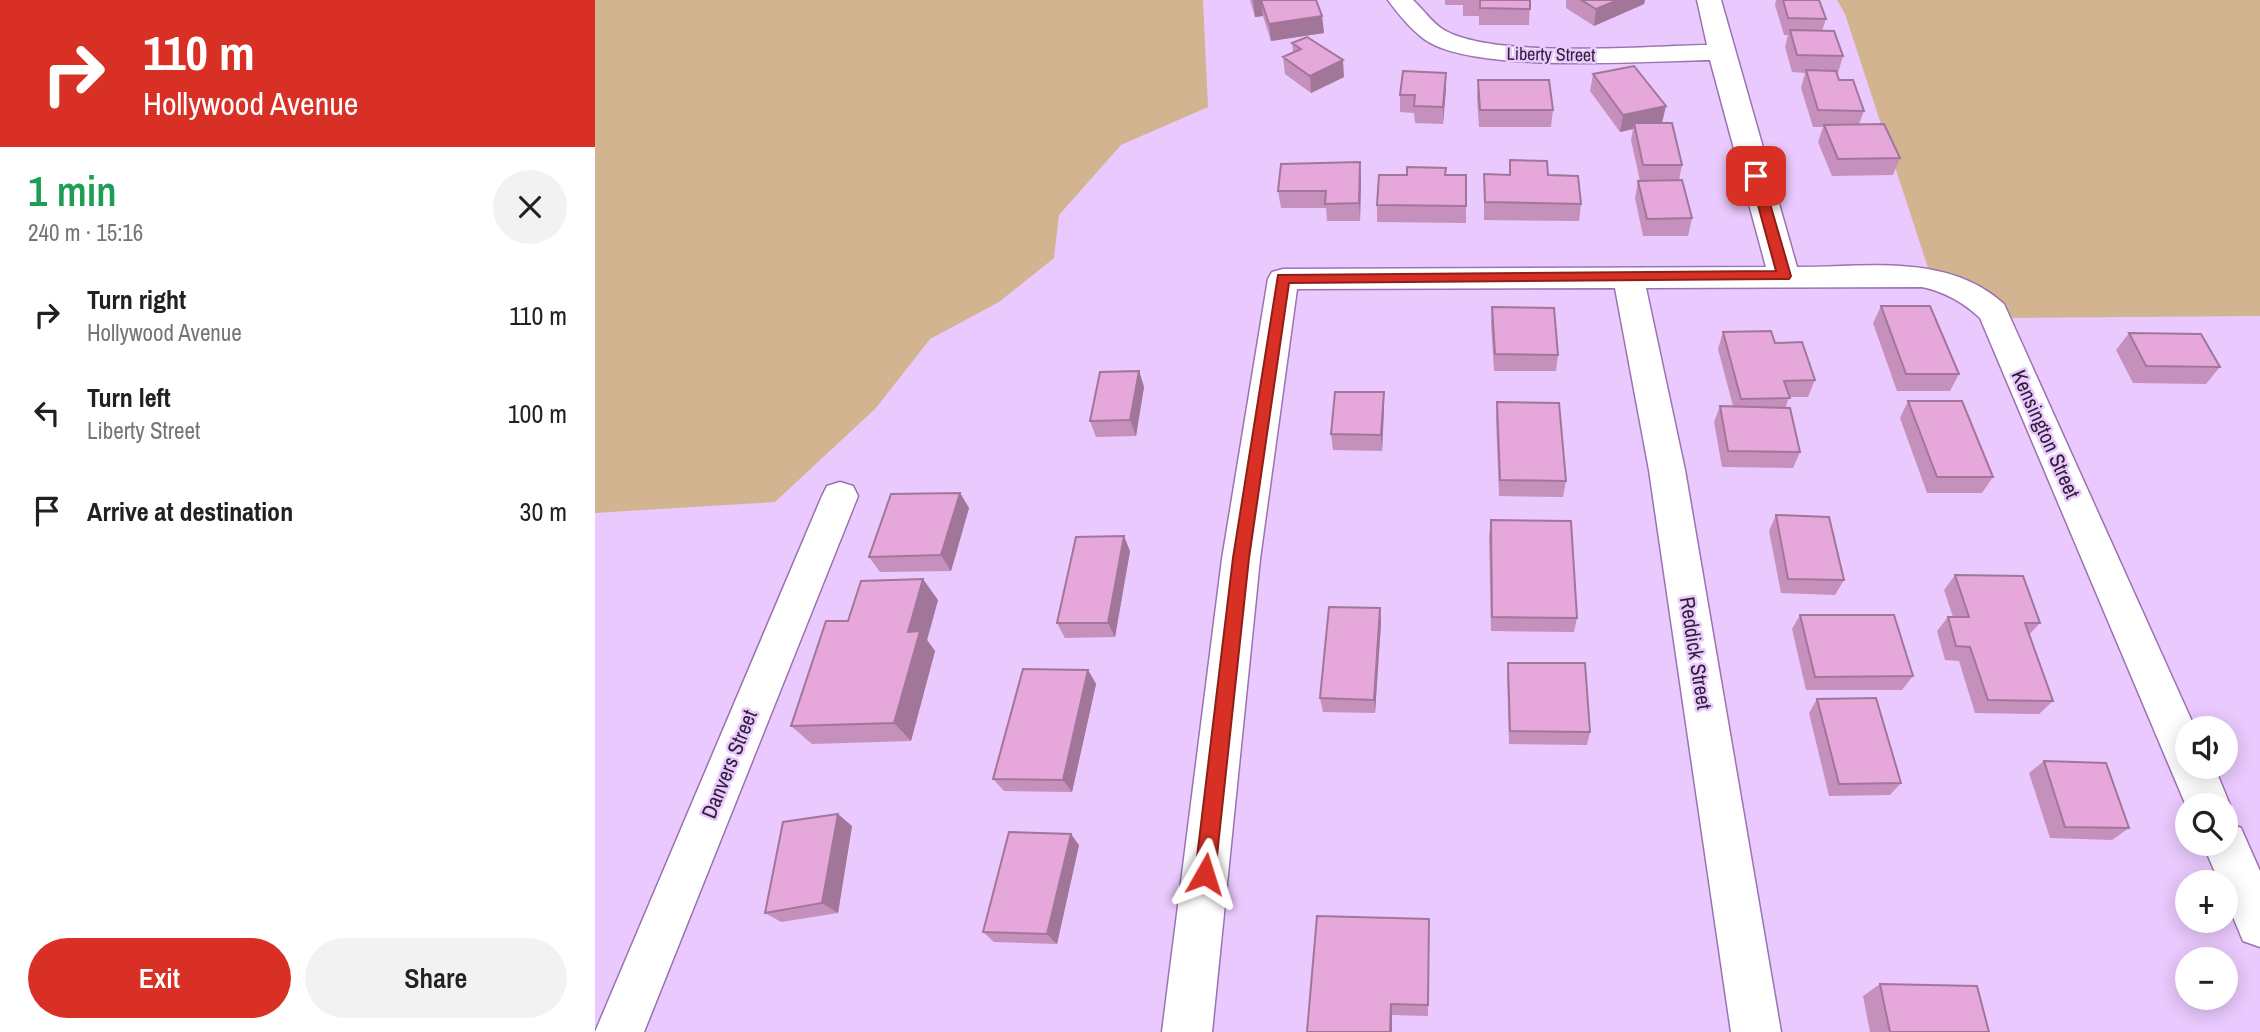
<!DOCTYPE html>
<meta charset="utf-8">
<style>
body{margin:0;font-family:"Archivo Narrow",sans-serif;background:#f2f2f2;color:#202124;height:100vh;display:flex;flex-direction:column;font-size:26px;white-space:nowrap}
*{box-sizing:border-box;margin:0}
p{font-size:23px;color:#757577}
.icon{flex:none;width:38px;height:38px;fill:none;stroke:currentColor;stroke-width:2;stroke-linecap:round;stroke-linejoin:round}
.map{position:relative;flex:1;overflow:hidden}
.side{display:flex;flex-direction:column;background:#fff;width:595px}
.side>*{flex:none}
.hud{background:#d93025;color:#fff;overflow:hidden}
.fabs{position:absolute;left:1580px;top:716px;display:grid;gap:14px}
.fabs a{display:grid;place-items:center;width:63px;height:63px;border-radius:50%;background:#fff;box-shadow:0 4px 18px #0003;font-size:35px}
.pin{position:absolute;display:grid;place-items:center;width:60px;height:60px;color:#fff;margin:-30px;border-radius:14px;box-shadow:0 4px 10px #0006}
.me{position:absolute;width:77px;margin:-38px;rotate:6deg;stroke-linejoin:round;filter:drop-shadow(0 0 5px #0008)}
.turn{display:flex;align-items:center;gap:24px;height:147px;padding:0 28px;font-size:32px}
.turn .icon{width:91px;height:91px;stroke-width:2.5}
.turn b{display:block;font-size:49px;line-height:60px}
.round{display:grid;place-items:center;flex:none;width:74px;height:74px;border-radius:37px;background:#f2f2f2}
.head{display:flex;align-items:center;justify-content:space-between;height:119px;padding:0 28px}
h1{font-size:42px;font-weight:600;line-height:52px;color:#1e9e55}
.action{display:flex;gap:14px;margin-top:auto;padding:14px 28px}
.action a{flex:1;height:80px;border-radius:42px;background:#d93025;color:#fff;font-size:28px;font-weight:600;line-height:80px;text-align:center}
.action a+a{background:#f2f2f2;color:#202124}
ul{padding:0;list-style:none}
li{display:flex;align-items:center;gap:21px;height:98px;padding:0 28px}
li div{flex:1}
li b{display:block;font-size:26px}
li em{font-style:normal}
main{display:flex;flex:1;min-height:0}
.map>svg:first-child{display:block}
.green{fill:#d2b490}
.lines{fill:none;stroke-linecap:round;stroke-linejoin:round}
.minor-casing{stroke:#9a73b0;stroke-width:3}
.minor{fill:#fff;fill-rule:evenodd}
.wall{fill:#c690bc}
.shaded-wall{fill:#a17699}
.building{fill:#e6a8db;stroke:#a17699;stroke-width:2}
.route{fill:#d93025;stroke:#8d1f18;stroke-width:2}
.labels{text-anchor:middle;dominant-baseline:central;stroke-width:5;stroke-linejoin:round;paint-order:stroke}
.far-street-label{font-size:18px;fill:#2e1f37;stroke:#eac9fe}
.street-label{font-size:21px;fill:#2e1f37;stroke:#eac9fe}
</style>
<main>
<section class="side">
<div class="hud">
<div class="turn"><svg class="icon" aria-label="right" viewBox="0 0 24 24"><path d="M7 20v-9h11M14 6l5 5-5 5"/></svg><div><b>110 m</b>Hollywood Avenue</div></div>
</div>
<div class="head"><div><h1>1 min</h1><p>240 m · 15:16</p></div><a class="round"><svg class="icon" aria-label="close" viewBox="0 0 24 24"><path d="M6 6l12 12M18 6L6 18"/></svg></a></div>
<ul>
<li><svg class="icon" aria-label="right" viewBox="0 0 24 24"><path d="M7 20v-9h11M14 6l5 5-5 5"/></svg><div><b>Turn right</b><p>Hollywood Avenue</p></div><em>110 m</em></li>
<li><svg class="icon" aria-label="left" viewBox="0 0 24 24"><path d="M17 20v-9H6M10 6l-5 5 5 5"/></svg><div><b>Turn left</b><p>Liberty Street</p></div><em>100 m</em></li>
<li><svg class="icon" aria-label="arrive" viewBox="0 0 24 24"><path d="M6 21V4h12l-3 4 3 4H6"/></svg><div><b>Arrive at destination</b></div><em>30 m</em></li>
</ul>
<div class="action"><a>Exit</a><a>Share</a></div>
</section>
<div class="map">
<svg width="1665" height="1032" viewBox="0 0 1665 1032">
<rect width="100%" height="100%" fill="#eac9fe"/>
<!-- green -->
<path class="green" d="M0,0H608L613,107L526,145L464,215L459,258L404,302L335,339L281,408L180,502L0,513Z
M1242,0H1665V316L1407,318L1336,277L1250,14Z"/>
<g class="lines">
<defs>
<path id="minor" d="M793,0H818C828,9 838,24 849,30C899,59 1051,46 1112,45L1102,0H1126L1202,267C1272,267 1353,253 1409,304L1600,728H1592V766H1619L1635,805L1631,814V805H1592V808L1385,318C1368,302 1350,292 1327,287L1051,288L1090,470L1186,1032H1136L1054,470L1020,288L702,289L665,559L617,1032H567L627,559L673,279L677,272L688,269L1171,267L1115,60C1053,61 876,74 829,39C817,30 802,13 793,0Z
M245,482L258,486L263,496L49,1032H0L227,496L232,486Z
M1631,822L1646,828L1665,871V947L1648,941L1631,900V882H1624L1608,844H1631Z"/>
</defs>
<!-- minor casing -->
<use href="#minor" class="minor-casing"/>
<!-- minor -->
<use href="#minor" class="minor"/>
</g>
<!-- wall -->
<path class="wall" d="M655,0H721L727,16L729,33L676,41L668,16L660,17Z
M850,0H935L934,25H884V16H868V5H850Z
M971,0H1050L1049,4L999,26L971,8Z
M1181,0H1224L1231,19L1227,31L1248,56L1243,73H1241L1244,80L1269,111L1264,124L1305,158L1298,175L1237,176L1223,142L1228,127H1218L1206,88L1210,73L1197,72L1190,47L1193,35H1189L1180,5Z
M697,43L749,77L716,93L690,74L688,57L698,52Z
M851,73L848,124L820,123L819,113L805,112V95Z
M998,74L1067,123L1087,165L1084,180L1097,218L1093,236H1048L1040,198L1043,181H1045L1036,140L1038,129L1025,132L995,91Z
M883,80L958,110L956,127H884L882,98Z
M915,160L953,175L986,204L984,221L889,220V174L914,175Z
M850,175L871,206V223L782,222V205Z
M766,179L765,221H732L731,208H686L683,191Z
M1286,306L1364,374L1355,391H1302L1278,323Z
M897,307L963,355L961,371H899L896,324Z
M1128,332L1180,343L1220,380L1213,397H1194L1191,407L1205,452L1198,468L1127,467L1119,422L1125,406H1138L1123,349Z
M1534,333L1625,367L1611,384L1538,383L1521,350Z
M544,371L549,387L541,436L501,437L495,421Z
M1313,401L1398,477L1387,493H1332L1305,418Z
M902,402L971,481L968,497L904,496L901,419Z
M789,409L787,451L738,450L736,434Z
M365,493L374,508L356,571L285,572L274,557Z
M1181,515L1249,580L1240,595L1186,593L1174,531Z
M896,520L982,618L979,632L896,631L894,536Z
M535,551L520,637L470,638L462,623Z
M1360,575L1445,623L1434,635L1458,701L1444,714L1380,713L1364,661L1350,660L1342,631L1353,617H1358L1349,590Z
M343,600L332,640L340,651L316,741L217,744L196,726L253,621Z
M785,608L786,623L780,713L728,712L725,698Z
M1205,615L1318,676L1307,690H1211L1197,629Z
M913,663L995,732L992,745L914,744L912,676Z
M493,670L501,684L477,792L409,791L398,779Z
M1222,699L1306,783L1295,795L1234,796L1214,713Z
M1449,761L1534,828L1517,840L1455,838L1434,773Z
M257,826L243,913L186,922L170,913Z
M484,845L462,944L399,942L388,932Z
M834,919L833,1016L797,1015L712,1032Z
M1285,984L1394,1032H1275L1268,996Z"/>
<!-- shaded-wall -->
<path class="shaded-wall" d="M658,0H666L668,16L660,17Z
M1023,0H1050L1049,4L999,26L1001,9Z
M727,16L729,33L676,41L674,24Z
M748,60L749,77L716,93L715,76Z
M851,73V90L848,124V107Z
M1071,106L1067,123H1039L1038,129L1025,132L1028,115Z
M765,162L766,179L765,221L764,203Z
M544,371L549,387L541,436L535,420Z
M789,392V409L787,451L786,435Z
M365,493L374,508L356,571L346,555Z
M529,536L535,551L520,637L513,623Z
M328,579L343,600L332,640L340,651L316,741L299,723L313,632Z
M785,608L786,623L780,713L779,700Z
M493,670L501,684L477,792L468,780Z
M243,814L257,826L243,913L227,903Z
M476,834L484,845L462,944L452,934Z
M796,1004L797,1015V1032H795Z"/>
<!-- building -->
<path class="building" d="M666,0H721L727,16L674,24Z
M885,0H935V9L885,8Z
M986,0H1023L1001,9Z
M1188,0H1224L1231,19L1193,18Z
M1195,30L1239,31L1248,56L1202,55Z
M712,37L748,60L715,76L688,57L706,49L697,43Z
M1039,66L1071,106L1028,115L998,74Z
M1211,70L1241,71L1244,80H1258L1269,111L1223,110Z
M808,71L851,73L848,107L819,106L820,95H805Z
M883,80H954L958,110H885Z
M1039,123H1077L1087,165H1048Z
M1289,124L1305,158L1243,159L1229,125Z
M915,160L952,161L953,175L983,176L986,204L890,202L889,174L915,175Z
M765,162L764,203L730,204L731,191H683L686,164Z
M812,167L851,168L850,175H871V206L782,205L784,175H812Z
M1087,180L1097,218L1052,219L1043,181Z
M1286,306H1335L1364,374H1311Z
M897,307L959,308L963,355L900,354Z
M1176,331L1180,343L1207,342L1220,380L1189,381L1195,398L1146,399L1128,332Z
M1534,333L1606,334L1625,367L1551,366Z
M544,371L535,420L495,421L505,372Z
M740,392H789L786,435L736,434Z
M1313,401H1367L1398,477H1342Z
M902,402L964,403L971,481L905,480Z
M1125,406L1195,408L1205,452L1133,451Z
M365,493L346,555L274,557L296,494Z
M1181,515L1234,517L1249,580L1193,579Z
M896,520L976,521L982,618L897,617Z
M529,536L513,623H462L481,537Z
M1360,575L1428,576L1445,623H1430L1458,701L1393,700L1375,647L1361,646L1353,617H1374Z
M328,579L313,632L325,631L299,723L196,726L231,621H253L266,581Z
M734,607L785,608L779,700L725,698Z
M1205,615H1299L1318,676L1220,677Z
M913,663H990L995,732L915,731Z
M428,669L493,670L468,780L398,779Z
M1281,698L1306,783L1244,784L1222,699Z
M1449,761L1511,763L1534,828L1470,827Z
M243,814L227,903L170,913L188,822Z
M414,832L476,834L452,934L388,932Z
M722,916L834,919L833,1005L796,1004L795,1032H712Z
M1285,984L1382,986L1394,1032H1295Z"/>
<!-- route -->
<path class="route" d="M1161,173L1167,176L1196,276L1194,279L694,283L654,558L620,874L617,881L610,884L603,881L600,874L638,558L683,275L1181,271L1155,176Z"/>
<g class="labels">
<!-- far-street labels -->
<g class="far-street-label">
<text transform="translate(956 54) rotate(1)">Liberty Street</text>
</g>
<!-- street labels -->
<g class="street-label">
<text transform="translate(1451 434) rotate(66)">Kensington Street</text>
<text transform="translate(1101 653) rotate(81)">Reddick Street</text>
<text transform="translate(134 764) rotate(-68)">Danvers Street</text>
</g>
</g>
</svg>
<div class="fabs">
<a><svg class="icon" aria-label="sound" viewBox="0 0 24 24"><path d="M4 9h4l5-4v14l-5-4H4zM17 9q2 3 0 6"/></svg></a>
<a><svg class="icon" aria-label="search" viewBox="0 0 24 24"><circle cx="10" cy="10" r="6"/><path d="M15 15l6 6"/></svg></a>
<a>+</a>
<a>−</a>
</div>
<div class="pin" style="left:1161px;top:176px;background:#d93025"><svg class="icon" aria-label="arrive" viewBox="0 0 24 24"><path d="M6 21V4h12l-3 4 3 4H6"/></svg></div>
<svg class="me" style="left:610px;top:874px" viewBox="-20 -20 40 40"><path d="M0-17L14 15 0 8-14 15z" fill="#d93025" stroke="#fff" stroke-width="4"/></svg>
</div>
</main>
